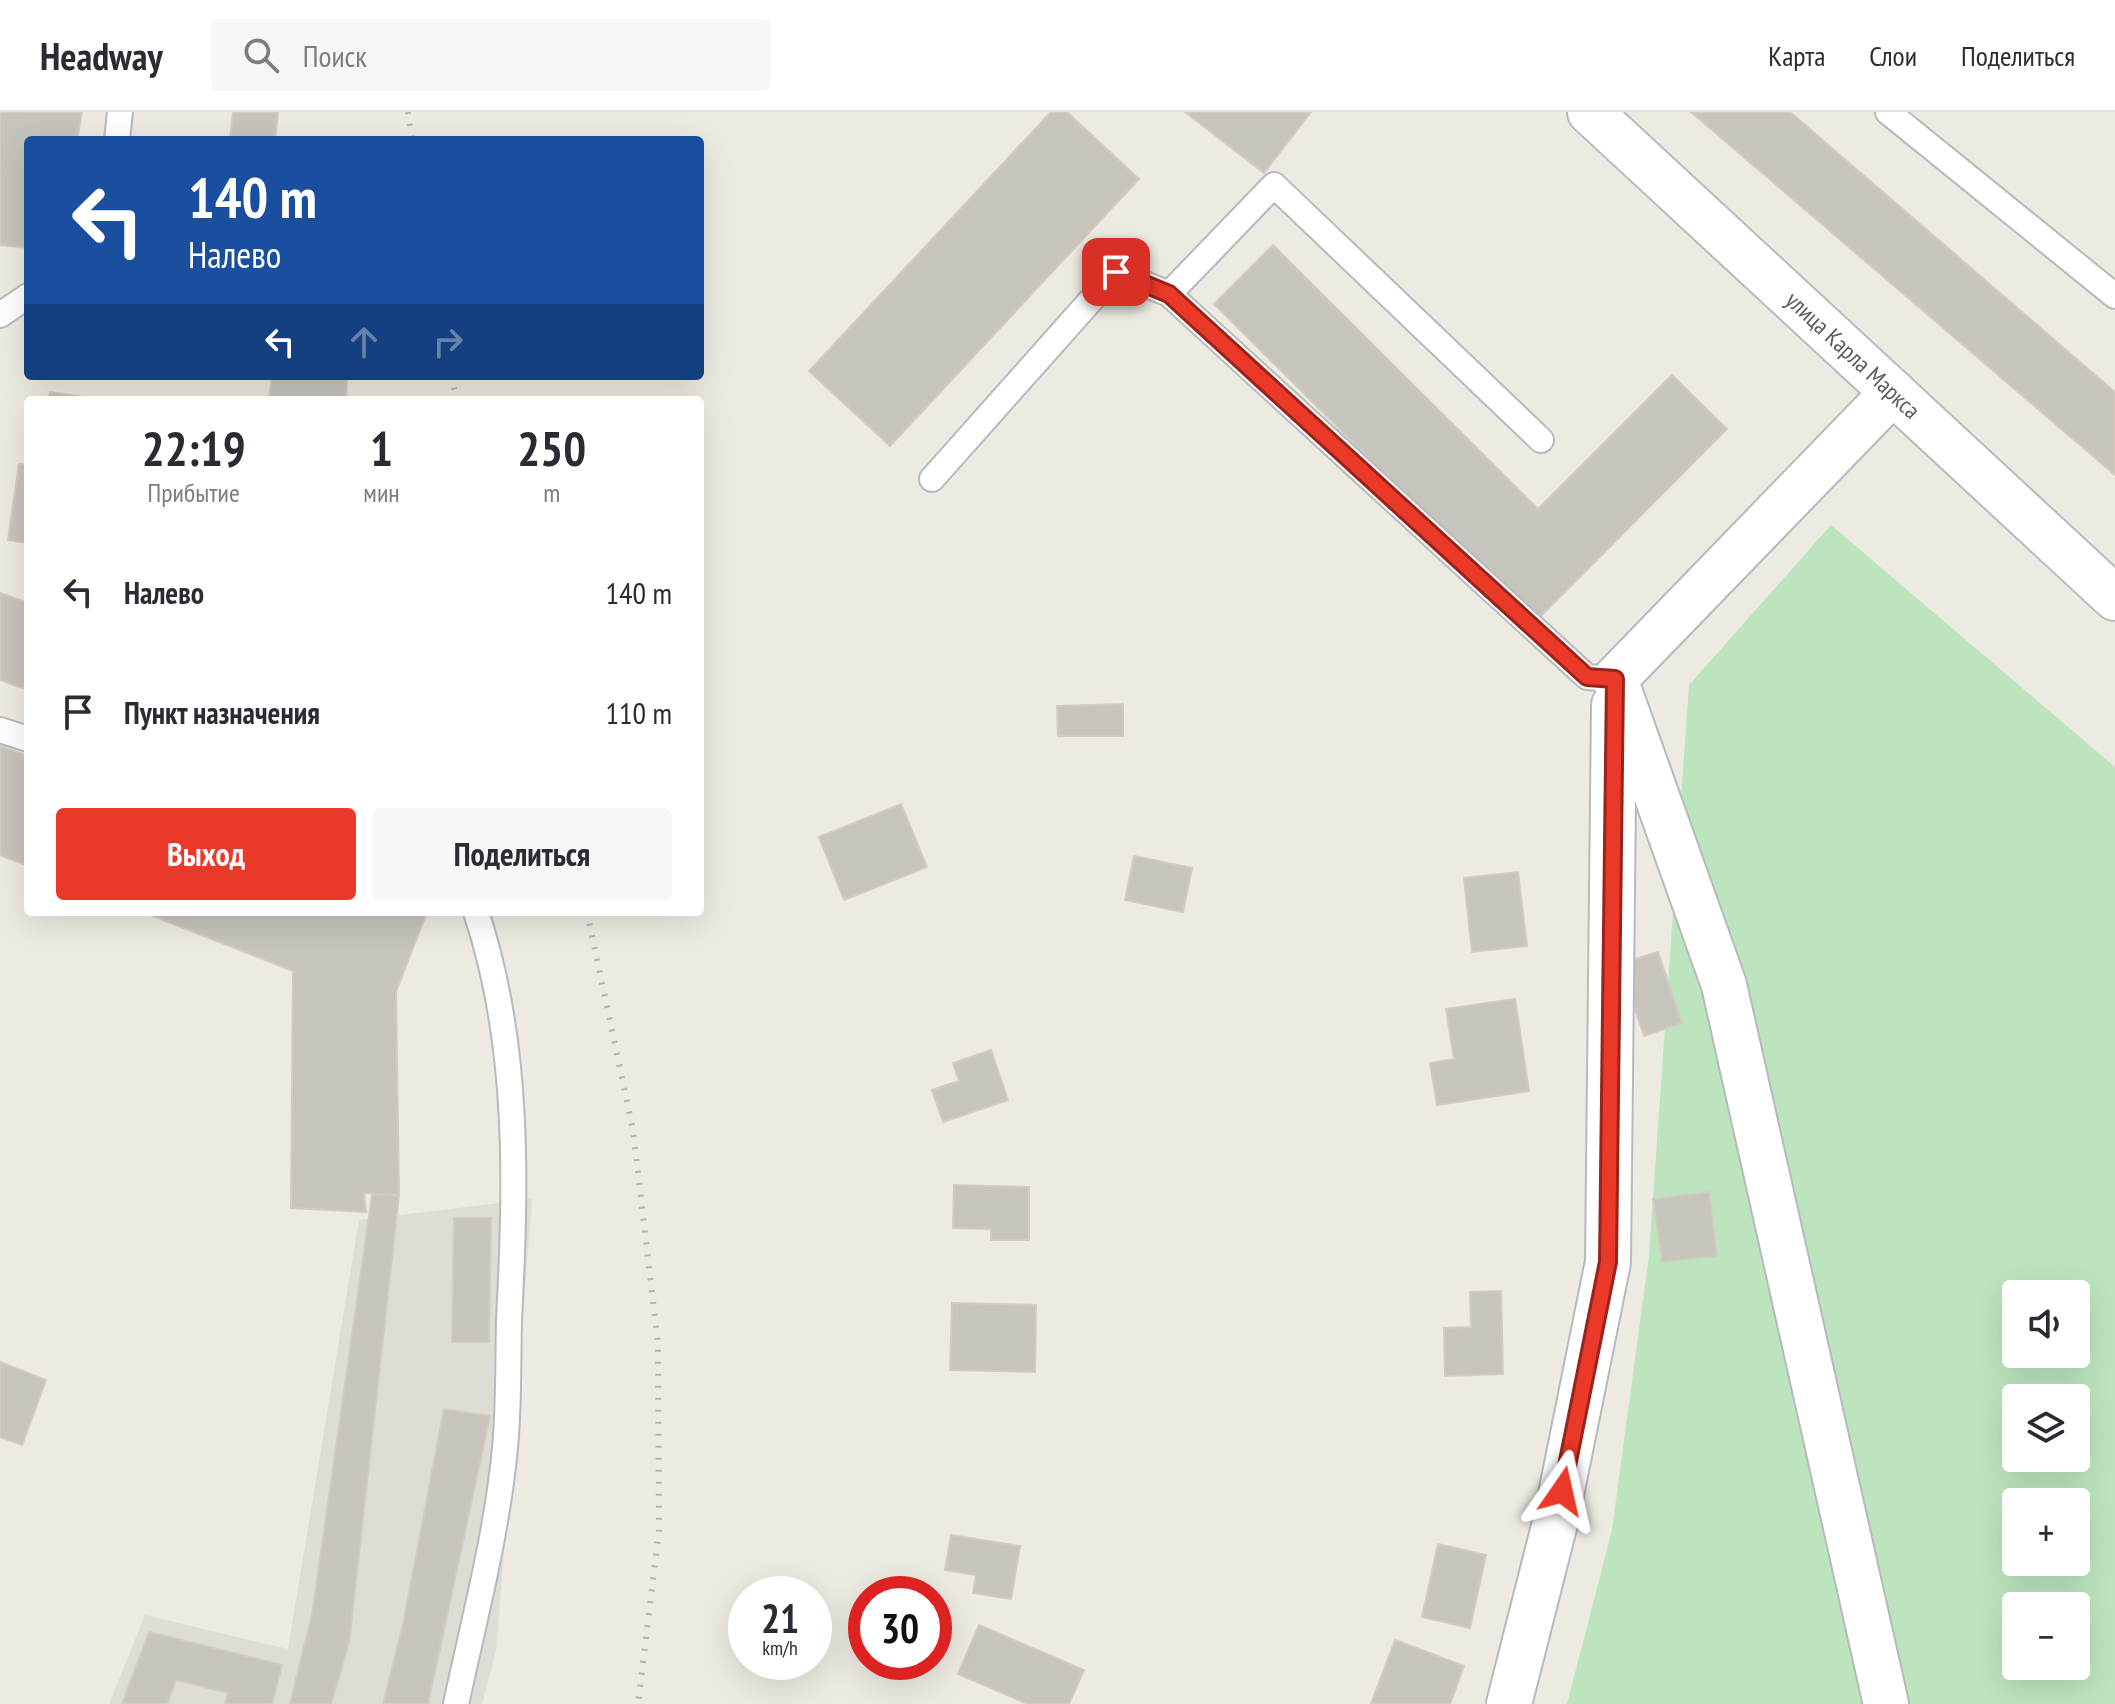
<!DOCTYPE html>
<html lang="ru">
<meta charset="utf-8">
<style>
body{margin:0;font-family:"PT Sans Narrow",sans-serif;background:#f7f7f7;color:#2b2b33;height:100vh;display:flex;flex-direction:column;font-size:30px;white-space:nowrap}
*{box-sizing:border-box;margin:0}
p{font-size:26px;color:#7c7c81}
.icon{flex:none;width:44px;height:44px;fill:none;stroke:currentColor;stroke-width:2;stroke-linecap:round;stroke-linejoin:round}
.map{position:relative;flex:1;overflow:hidden}
.sheet{position:absolute;left:24px;top:284px;width:680px;height:520px;display:flex;flex-direction:column;background:#fff;border-radius:8px;box-shadow:0 8px 32px #0002}
.sheet>*{flex:none}
.guide{position:absolute;left:24px;top:24px;width:680px;height:244px;border-radius:8px;box-shadow:0 8px 32px #0002;background:#1a4fa0;color:#fff;overflow:hidden}
.buttons{position:absolute;left:2002px;top:1168px;display:grid;gap:16px}
.buttons a{display:grid;place-items:center;width:88px;height:88px;border-radius:8px;background:#fff;box-shadow:0 8px 32px #0002;font-size:40px}
.speed{position:absolute;left:728px;top:1464px;display:flex;gap:16px;font-size:40px;font-weight:700;text-align:center}
.speed>*{display:grid;place-content:center;width:104px;height:104px;border-radius:50%;background:#fff;box-shadow:0 8px 32px #0002;line-height:1}
.speed small{font-size:20px;font-weight:400}
.speed .limit{border:12px solid #d22;background:#fff;color:#111}
.pin{position:absolute;display:grid;place-items:center;width:68px;height:68px;color:#fff;margin:-34px;border-radius:16px;box-shadow:0 4px 12px #0006}
.me{position:absolute;width:88px;margin:-44px;rotate:11deg;stroke-linejoin:round;filter:drop-shadow(0 0 6px #0008)}
.turn{display:flex;align-items:center;gap:28px;height:168px;padding:0 32px;font-size:36px}
.turn .icon{width:104px;height:104px;stroke-width:2.5}
.turn b{display:block;font-size:56px;line-height:68px}
.lanes{display:flex;align-items:center;height:76px;padding:0 32px;background:#0003;justify-content:center;gap:40px;direction:ltr}
.lanes .off{opacity:.35}
.eta{display:flex;justify-content:space-evenly;align-items:center;height:136px;text-align:center}
.eta b{font-size:48px;font-weight:800;line-height:56px}
.primary-button{display:flex;gap:16px;margin-top:auto;padding:16px 32px}
.primary-button a{flex:1;height:92px;border-radius:8px;background:#ea3829;color:#fff;font-size:32px;font-weight:800;line-height:92px;text-align:center}
.primary-button a+a{background:#f7f7f7;color:#2b2b33}
ul{padding:0;list-style:none}
li{display:flex;align-items:center;gap:24px;height:120px;padding:0 32px}
li div{flex:1}
li b{display:block;font-size:30px}
li em{font-style:normal}
header{display:flex;align-items:center;gap:48px;box-sizing:border-box;height:112px;padding:0 40px;background:#fff;border-bottom:2px solid #e1e1e2}
header strong{font-size:38px}
nav{display:flex;gap:44px;margin-inline-start:auto;font-size:28px}
.search{width:560px;height:72px;background:#f7f7f7;display:flex;align-items:center;gap:20px;box-sizing:border-box;padding:0 28px;border-radius:8px;color:#7c7c81;font-size:30px}
.map>svg:first-child{display:block}
.industrial{fill:#dddcd5}
.green{fill:#bce5bd;fill-rule:evenodd}
.building{fill:#c7c4be;stroke:#d1ccbf;stroke-width:2}
.lines{fill:none;stroke-linecap:round;stroke-linejoin:round}
.lane-casing{stroke:#b6b9be;stroke-width:28}
.street-casing{stroke:#b6b9be;stroke-width:48}
.secondary-casing{stroke:#b7bac0;stroke-width:48}
.lane{stroke:#fff;stroke-width:24}
.street{stroke:#fff;stroke-width:44}
.secondary{stroke:#fff;stroke-width:44}
.rail{stroke:#b2b3b3;stroke-width:6;stroke-dasharray:2 10;stroke-linecap:butt}
.route-casing{stroke:#98241b;stroke-width:20}
.route{stroke:#ea3829;stroke-width:14}
.labels{text-anchor:middle;dominant-baseline:central;stroke-width:6;stroke-linejoin:round;paint-order:stroke}
.street-label{font-size:24px;fill:#595d62;stroke:#fff}
</style>
<header>
<strong>Headway</strong>
<div class="search"><svg class="icon" aria-label="search" viewBox="0 0 24 24"><circle cx="10" cy="10" r="6"/><path d="M15 15l6 6"/></svg>Поиск</div>
<nav><a>Карта</a><a>Слои</a><a>Поделиться</a></nav>
</header>
<div class="map">
<svg width="2115" height="1592" viewBox="0 0 2115 1592">
<rect width="100%" height="100%" fill="#edeae1"/>
<!-- industrial -->
<path class="industrial" d="M532,1087L496,1539L482,1592H109L145,1503L288,1537L359,1108Z"/>
<!-- green -->
<path class="green" d="M1831,413L2115,655V1592H1567L1612,1418L1649,1143L1689,573ZM2016,1182H2076V1242H2016ZM2016,1286H2076V1346H2016ZM2016,1390H2076V1450H2016ZM2016,1494H2076V1554H2016Z"/>
<!-- building -->
<path class="building" d="M0,0H82L77,28H28V136L0,133Z
M233,0H278L275,28H230Z
M1051,0H1067L1139,67L890,334L809,259Z
M1185,0H1311L1264,61Z
M1691,0H1790L2115,280V363Z
M1273,133L1538,397L1672,263L1727,317L1534,511L1214,192Z
M272,264H347L346,288H269Z
M50,280L104,288H49Z
M19,352L28,353V431L8,428Z
M0,481L28,491V578L0,568Z
M1123,592V624H1058L1057,594Z
M0,634L28,644V754L0,743Z
M901,692L927,755L844,788L819,725Z
M1134,744L1192,756L1183,800L1125,788Z
M1518,760L1527,834L1472,840L1464,766Z
M143,800H427L396,880L399,1083L364,1081L366,1100L291,1096L293,859Z
M1658,840L1682,911L1644,924L1620,852Z
M1515,887L1529,979L1437,993L1430,951L1454,947L1446,897Z
M991,938L1008,988L943,1010L932,978L959,969L953,951Z
M954,1073L1029,1075V1128H991V1117L953,1116Z
M1709,1080L1717,1144L1662,1150L1653,1087Z
M372,1083H399L349,1531L331,1592H290L312,1503Z
M454,1106H491L489,1230H452Z
M1501,1179L1503,1262L1445,1264L1444,1216L1471,1215L1470,1180Z
M952,1191L1036,1193L1035,1260L950,1258Z
M0,1250L46,1268L22,1333L0,1325Z
M444,1297L490,1304L428,1592H383L403,1512Z
M951,1423L1020,1434L1011,1487L973,1481L976,1463L945,1458Z
M1438,1432L1486,1443L1470,1516L1422,1505Z
M979,1513L1084,1558L1069,1592H1028L958,1562Z
M149,1520L282,1553L272,1592H225L228,1581L176,1568L167,1592H122Z
M1395,1528L1464,1554L1450,1592H1371Z"/>
<g class="lines">
<defs>
<path id="lane" d="M1888,0L2115,184
M117,28L120,0
M0,203L28,184
M1541,328L1274,73L1169,182L1587,565L1615,567
M932,367L1116,160L1169,182
M0,618L28,627
M456,1592C474,1508 497,1422 505,1336C509,1294 508,1251 509,1209C516,1071 520,932 476,800"/>
<path id="street" d="M1615,567L1724,873L1886,1592
M1615,567L1893,280
M1509,1592L1556,1407L1608,1150L1614,593"/>
<path id="secondary" d="M1590,0L2115,486"/>
</defs>
<!-- lane casing -->
<use href="#lane" class="lane-casing"/>
<!-- street casing -->
<use href="#street" class="street-casing"/>
<!-- secondary casing -->
<use href="#secondary" class="secondary-casing"/>
<!-- lane -->
<use href="#lane" class="lane"/>
<!-- street -->
<use href="#street" class="street"/>
<!-- secondary -->
<use href="#secondary" class="secondary"/>
<!-- rail -->
<path class="rail" d="M408,0L412,28
M451,264L457,288
M587,800L633,1018L658,1232L659,1418L638,1592"/>
</g>
<g class="lines">
<defs>
<path id="route" d="M1116,160L1169,182L1587,565L1615,567L1608,1150L1562,1379"/>
</defs>
<!-- route casing -->
<use href="#route" class="route-casing"/>
<!-- route -->
<use href="#route" class="route"/>
</g>
<g class="labels">
<!-- street labels -->
<g class="street-label">
<text transform="translate(1853 243) rotate(43)">улица Карла Маркса</text>
</g>
</g>
</svg>
<div class="buttons">
<a><svg class="icon" aria-label="sound" viewBox="0 0 24 24"><path d="M4 9h4l5-4v14l-5-4H4zM17 9q2 3 0 6"/></svg></a>
<a><svg class="icon" aria-label="layers" viewBox="0 0 24 24"><path d="M12 4l9 5-9 5-9-5zM3 14l9 5 9-5"/></svg></a>
<a>+</a>
<a>−</a>
</div>
<div class="speed"><div>21<small>km/h</small></div><div class="limit">30</div></div>
<div class="pin" style="left:1116px;top:160px;background:#d93025"><svg class="icon" aria-label="arrive" viewBox="0 0 24 24"><path d="M6 21V4h12l-3 4 3 4H6"/></svg></div>
<svg class="me" style="left:1562px;top:1379px" viewBox="-20 -20 40 40"><path d="M0-17L14 15 0 8-14 15z" fill="#ea3829" stroke="#fff" stroke-width="4"/></svg>
<div class="guide">
<div class="turn"><svg class="icon" aria-label="left" viewBox="0 0 24 24"><path d="M17 20v-9H6M10 6l-5 5 5 5"/></svg><div><b>140 m</b>Налево</div></div>
<div class="lanes"><svg class="icon" aria-label="left" viewBox="0 0 24 24"><path d="M17 20v-9H6M10 6l-5 5 5 5"/></svg><svg class="icon off" aria-label="ahead" viewBox="0 0 24 24"><path d="M12 20V5M6 11l6-6 6 6"/></svg><svg class="icon off" aria-label="right" viewBox="0 0 24 24"><path d="M7 20v-9h11M14 6l5 5-5 5"/></svg></div>
</div>
<section class="sheet">
<div class="eta">
<div><b>22:19</b><p>Прибытие</p></div>
<div><b>1</b><p>мин</p></div>
<div><b>250</b><p>m</p></div>
</div>
<ul>
<li><svg class="icon" aria-label="left" viewBox="0 0 24 24"><path d="M17 20v-9H6M10 6l-5 5 5 5"/></svg><div><b>Налево</b></div><em>140 m</em></li>
<li><svg class="icon" aria-label="arrive" viewBox="0 0 24 24"><path d="M6 21V4h12l-3 4 3 4H6"/></svg><div><b>Пункт назначения</b></div><em>110 m</em></li>
</ul>
<div class="primary-button"><a>Выход</a><a>Поделиться</a></div>
</section>
</div>
